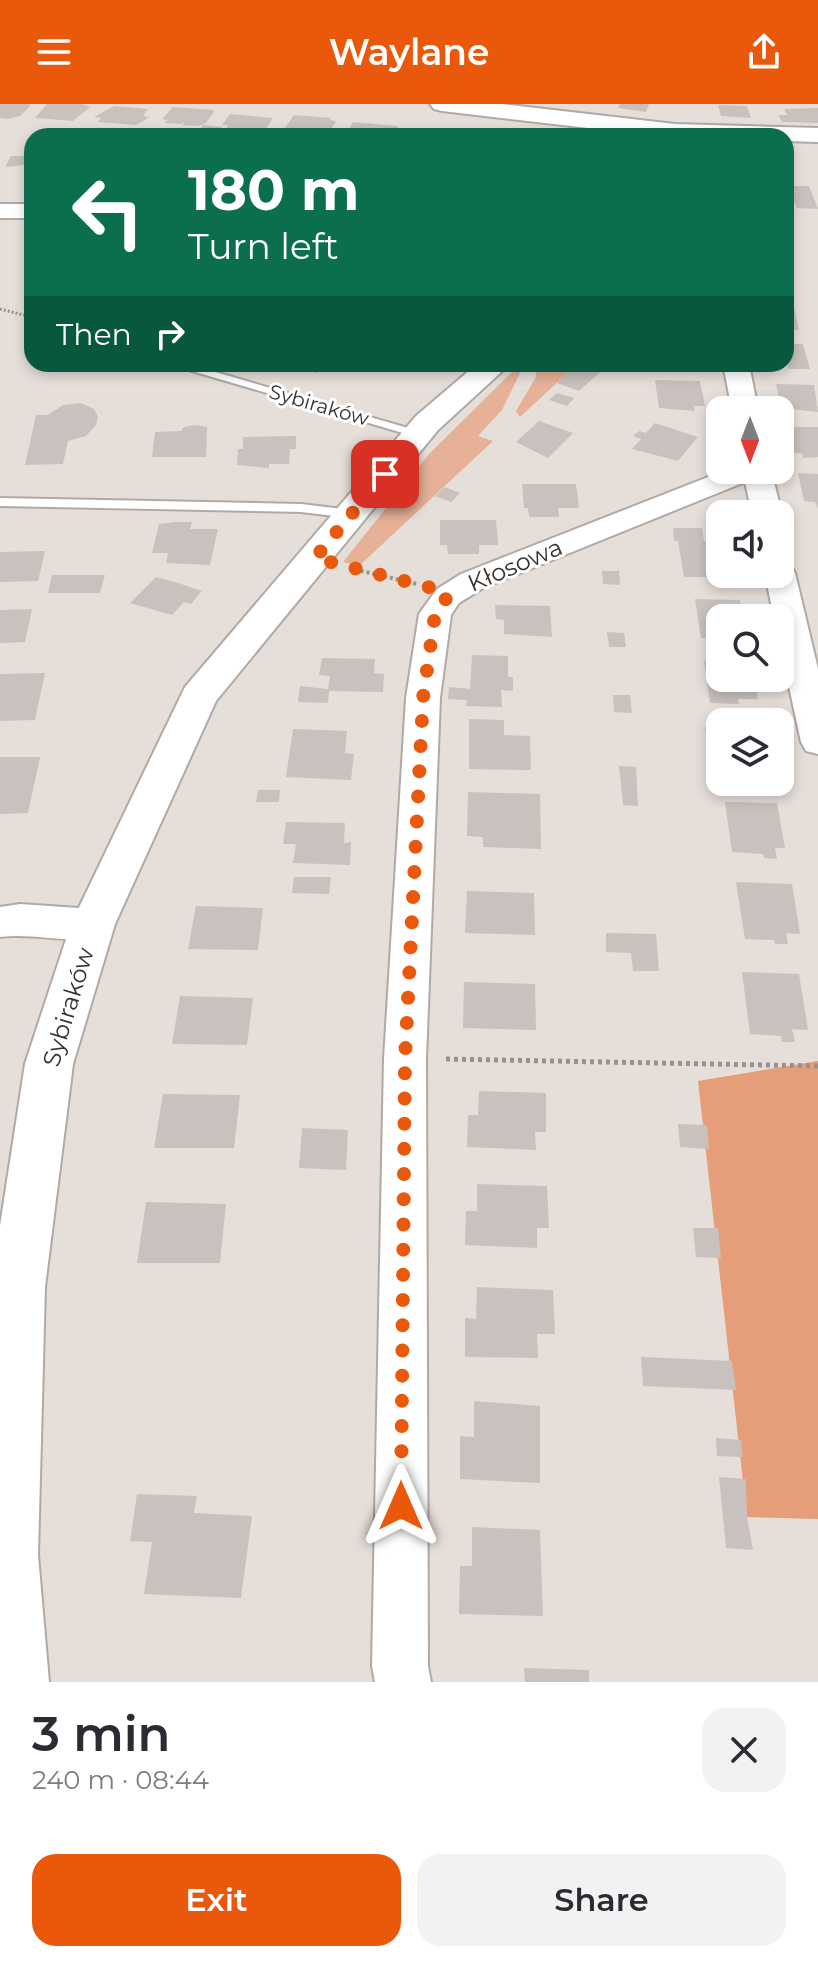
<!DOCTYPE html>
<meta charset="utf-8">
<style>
body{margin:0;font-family:Montserrat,sans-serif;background:#f2f2f3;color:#2b2b33;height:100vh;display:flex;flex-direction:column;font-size:30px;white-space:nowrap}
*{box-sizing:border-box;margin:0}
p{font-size:26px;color:#7c7c81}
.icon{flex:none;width:44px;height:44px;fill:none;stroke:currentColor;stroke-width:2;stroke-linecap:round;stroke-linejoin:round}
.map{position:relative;height:1578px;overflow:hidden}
.details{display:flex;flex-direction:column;background:#fff;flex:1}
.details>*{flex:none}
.hud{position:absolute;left:24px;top:24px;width:770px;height:244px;border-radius:24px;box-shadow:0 4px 12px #0003;background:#0b6e4f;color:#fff;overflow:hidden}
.needle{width:52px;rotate:180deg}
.tools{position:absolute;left:706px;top:292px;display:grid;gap:16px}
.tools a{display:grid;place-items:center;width:88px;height:88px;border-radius:16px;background:#fff;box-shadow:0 4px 12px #0003;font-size:40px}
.pin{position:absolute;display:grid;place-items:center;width:68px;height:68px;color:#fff;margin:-34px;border-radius:16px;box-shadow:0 4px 12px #0006}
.me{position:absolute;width:88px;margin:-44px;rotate:0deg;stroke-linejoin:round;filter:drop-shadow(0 0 6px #0008)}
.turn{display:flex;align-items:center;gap:28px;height:168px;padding:0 32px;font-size:36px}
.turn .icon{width:104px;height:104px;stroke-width:2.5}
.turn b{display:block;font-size:56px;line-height:68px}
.then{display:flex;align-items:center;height:76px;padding:0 32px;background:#0003;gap:16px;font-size:30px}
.round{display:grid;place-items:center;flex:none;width:84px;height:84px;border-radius:24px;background:#f2f2f3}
.headline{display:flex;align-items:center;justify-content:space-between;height:136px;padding:0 32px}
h1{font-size:48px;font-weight:600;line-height:60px}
.action{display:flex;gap:16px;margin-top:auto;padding:16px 32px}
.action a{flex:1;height:92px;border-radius:24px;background:#ea580c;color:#fff;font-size:32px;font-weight:600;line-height:92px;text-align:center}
.action a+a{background:#f2f2f3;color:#2b2b33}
header{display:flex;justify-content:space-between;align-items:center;height:104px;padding:0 32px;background:#ea580c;color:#fff;font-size:36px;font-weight:600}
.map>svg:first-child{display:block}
.green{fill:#e6b197}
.forest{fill:#e59e79}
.building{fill:#c9c1bd}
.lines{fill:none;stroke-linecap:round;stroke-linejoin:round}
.service-casing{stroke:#b1a9a5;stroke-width:4}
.minor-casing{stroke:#b1a9a5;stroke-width:4}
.tertiary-casing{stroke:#b1a9a5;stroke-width:4}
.path-far2{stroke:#98928e;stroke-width:3;stroke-dasharray:2 2;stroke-linecap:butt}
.path-far1{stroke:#98928e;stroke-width:4;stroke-dasharray:3 3;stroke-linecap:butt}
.path{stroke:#98928e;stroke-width:5;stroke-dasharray:4 4;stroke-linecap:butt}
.service{fill:#fff;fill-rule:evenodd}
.minor{fill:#fff;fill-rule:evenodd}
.tertiary{fill:#fff;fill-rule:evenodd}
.route{stroke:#ea580c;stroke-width:14;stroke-dasharray:0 25.2}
.labels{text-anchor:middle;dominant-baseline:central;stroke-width:6;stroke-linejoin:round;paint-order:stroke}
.far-street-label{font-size:20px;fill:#34312f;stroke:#fff}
.street-label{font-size:24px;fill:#34312f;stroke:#fff}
</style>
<header><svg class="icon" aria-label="menu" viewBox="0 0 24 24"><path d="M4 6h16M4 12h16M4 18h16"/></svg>Waylane<svg class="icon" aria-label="share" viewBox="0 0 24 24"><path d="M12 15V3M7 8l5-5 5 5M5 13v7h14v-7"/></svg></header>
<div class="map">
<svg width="818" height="1578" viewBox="0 0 818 1578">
<rect width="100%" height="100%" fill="#e6ded9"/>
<!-- green -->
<path class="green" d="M535,260H618V264L574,263L520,313L516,307L536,273Z
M516,264L520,269L502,306L478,332L493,337L359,462L343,458L430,349Z"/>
<!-- forest -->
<path class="forest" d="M818,957V1415L747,1413L698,977Z"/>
<!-- building -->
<path class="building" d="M0,0H29L30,2L20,12L8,15L0,14Z
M47,0H82L90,3L73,17L35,14Z
M620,0H649L646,8L618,4Z
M718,1L747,2L751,14L721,12Z
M114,2L148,5L143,12L150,13L136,21L98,18L101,14L94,13Z
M173,3L213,6L214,8L206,19L198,22L182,21L185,17L181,20L165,19L167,16L162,15Z
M818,4V19L782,18L778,11H787L784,5Z
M230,10L252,12L273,14L266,25L261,24L258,28L226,25L228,21H222Z
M294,11L332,14L330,16L336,17L330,28L293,27L294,25L285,24Z
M353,18L375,20L398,22L393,32H354L347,29Z
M203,21L212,22L222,23L217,31L198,29Z
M428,25L443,27L455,28L453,32H416L419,27Z
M11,52H32V60L5,63Z
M788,82H809L818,105L797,104Z
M786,203H794L799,226H786Z
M786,240H803L810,265H788Z
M284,260H331L316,269Z
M574,263L605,264L579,287L557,279Z
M655,276L700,277L705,302H694L695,307L659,304Z
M776,280L814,281L818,308L781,304Z
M557,289L574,294L567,302L549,296Z
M81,299L94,305L98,313L96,321L86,332L68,337L63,360L25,361L36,311H48L63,301Z
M539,317L573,329L548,354L516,338Z
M655,319L698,333L678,357L632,345L641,335L633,332L639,327L646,329Z
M195,321L207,323L206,353H152L155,328L181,327L184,323Z
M786,323H818V353L803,354L802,349H793Z
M296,332V345H290L289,360H269V364L237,361L238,345H243V333Z
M798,369L818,370V405L815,398L804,397Z
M522,380H576L579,404H558L559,413H529L528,404H524Z
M445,383L460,389L451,398L435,392Z
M440,416H496L498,441H479V450H448L447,441H440Z
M175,418H192L190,425H218L210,461L166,459L168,449H152L159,420Z
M673,424H702L704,437H720L722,478H714L713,473H684L678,437H674Z
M45,447L38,477L0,478V448Z
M602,467H619L620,481L603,480Z
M52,471H105L100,489H48Z
M156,473L178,479L202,487L191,500L184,498L172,511L130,499Z
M695,495L740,496L744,514H720V534H701Z
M495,501L550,502L552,533L504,530V516L496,515Z
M32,505L25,538L0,539V506Z
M607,528L624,529L626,543H609Z
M472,551L508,552V573H513V587L501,586L502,603L466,602L467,596L448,595L449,583L470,585Z
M322,554L375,555L374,569L384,570L383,588L329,587L328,599L298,598L300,582L328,585L330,572L319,571Z
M704,557H720V574H755L758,595H738L739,600L710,599Z
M45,569L35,616L0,617V570Z
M613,591H630L632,609L614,608Z
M469,615L504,616V631L530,632L531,666L469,665Z
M705,623L720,624V671H711Z
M293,625L347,627L345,649L354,650L351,676L286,673Z
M0,653H40L28,709L0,710Z
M619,662L636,663L638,702L623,701Z
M258,686H280L279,698H256Z
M468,688L540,690L541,745L483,743V733L467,732Z
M725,698L777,699L785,744H775L777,755L764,754L763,750L732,748Z
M286,718L345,719L344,739L351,738L350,761L293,759L296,740H283Z
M294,773H331L329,790L292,789Z
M736,778L792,780L800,830L786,829L788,840H775L774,836L745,835Z
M467,787L534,789L535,831L465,829Z
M196,802L263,804L258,846L188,845Z
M606,829L656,830L659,867H633L631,849L606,848Z
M742,868L799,870L808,926L792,925L795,938H782L781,932L750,930Z
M464,878L535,880L536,926L463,924Z
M180,892L253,894L247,941L172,940Z
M479,987L546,989V1028H535L536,1046L467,1043L468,1011H478Z
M163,990L240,991L234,1044H154Z
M678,1020L707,1021L709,1045L680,1043Z
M302,1024L348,1026L346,1066L299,1064Z
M477,1080L547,1082L549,1124H537V1144L465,1141L466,1107H477Z
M146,1098L226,1100L220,1159H137Z
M693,1124H718L721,1154L696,1153Z
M477,1183L553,1186L555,1230H537L538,1254L465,1253V1214L476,1215Z
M641,1253L732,1257L736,1286L643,1282Z
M474,1297L540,1302V1379L460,1375V1332L474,1333Z
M716,1334L741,1336L743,1353L717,1352Z
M719,1373L746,1375L747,1413L753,1446L726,1444Z
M137,1390L197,1392L194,1409L252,1412L241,1494L144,1490L152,1438L130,1437Z
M472,1423L540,1426L543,1512L459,1510L460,1462H472Z
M524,1564L589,1566V1578H525Z"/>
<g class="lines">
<defs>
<path id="service" d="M168,260H188L425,329L413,332Z
M0,394L301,400L351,406L358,410L351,414L301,408L0,402Z"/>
<path id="minor" d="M0,100H32V114H0Z
M723,260H749L758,306H732Z
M726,366H771L782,410L780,412V410H752L745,378L483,484L459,499L451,511L440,594L426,955L428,1562L431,1578H375L372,1562L384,955L406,594L419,510L437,485L461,470Z
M780,459L791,462L795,469L818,565V650L806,647L801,638L780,541V514H774L765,470H780Z
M20,800L93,805L107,809L112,820L107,831C73,842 35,828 0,833V803Z"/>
<path id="tertiary" d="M430,0H502L675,20L818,24V38L786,37V32H657L442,7L434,5Z
M477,260H510L438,326L216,597L115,820L73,960L45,1183L38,1451L49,1578H0V1122L25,960L71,820L185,583L416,312Z"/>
</defs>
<!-- service casing -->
<use href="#service" class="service-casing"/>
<!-- minor casing -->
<use href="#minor" class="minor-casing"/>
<!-- tertiary casing -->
<use href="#tertiary" class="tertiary-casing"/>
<!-- path-far2 -->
<path class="path-far2" d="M0,205L32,213"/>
<!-- path-far1 -->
<path class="path-far1" d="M349,464L417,480"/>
<!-- path -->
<path class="path" d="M446,955L818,962"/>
<!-- service -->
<use href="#service" class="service"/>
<!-- minor -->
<use href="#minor" class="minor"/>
<!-- tertiary -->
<use href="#tertiary" class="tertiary"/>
</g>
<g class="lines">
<!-- route -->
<path class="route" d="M385,370L315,454L432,484L448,492L435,510L423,594L405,955L401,1402"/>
</g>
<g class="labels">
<!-- far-street labels -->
<g class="far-street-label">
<text transform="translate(319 301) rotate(16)">Sybiraków</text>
</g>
<!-- street labels -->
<g class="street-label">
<text transform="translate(515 461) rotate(-23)">Kłosowa</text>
<text transform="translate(68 903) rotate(-73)">Sybiraków</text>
</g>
</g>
</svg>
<div class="tools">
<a><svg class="needle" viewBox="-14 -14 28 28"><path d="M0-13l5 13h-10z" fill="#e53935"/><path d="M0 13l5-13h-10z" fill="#7c7c81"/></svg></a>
<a><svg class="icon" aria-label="sound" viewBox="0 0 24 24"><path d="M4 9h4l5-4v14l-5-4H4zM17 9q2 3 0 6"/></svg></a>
<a><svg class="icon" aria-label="search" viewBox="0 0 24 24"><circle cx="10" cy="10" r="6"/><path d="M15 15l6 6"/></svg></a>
<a><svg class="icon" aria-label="layers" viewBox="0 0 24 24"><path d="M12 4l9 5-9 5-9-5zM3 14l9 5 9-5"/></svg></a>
</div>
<div class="pin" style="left:385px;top:370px;background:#d93025"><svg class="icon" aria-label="arrive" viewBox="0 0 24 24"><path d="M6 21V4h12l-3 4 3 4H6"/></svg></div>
<svg class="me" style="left:401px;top:1402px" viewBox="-20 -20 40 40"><path d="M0-17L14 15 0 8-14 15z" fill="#ea580c" stroke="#fff" stroke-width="4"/></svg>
<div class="hud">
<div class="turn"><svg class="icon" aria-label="left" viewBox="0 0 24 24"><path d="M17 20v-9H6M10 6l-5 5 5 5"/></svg><div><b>180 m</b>Turn left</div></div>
<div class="then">Then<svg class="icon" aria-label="right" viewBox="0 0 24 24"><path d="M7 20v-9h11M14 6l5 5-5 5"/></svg></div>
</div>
</div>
<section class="details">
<div class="headline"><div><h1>3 min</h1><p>240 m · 08:44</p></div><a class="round"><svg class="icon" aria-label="close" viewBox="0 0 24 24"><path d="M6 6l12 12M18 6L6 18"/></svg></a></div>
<div class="action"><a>Exit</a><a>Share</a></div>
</section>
